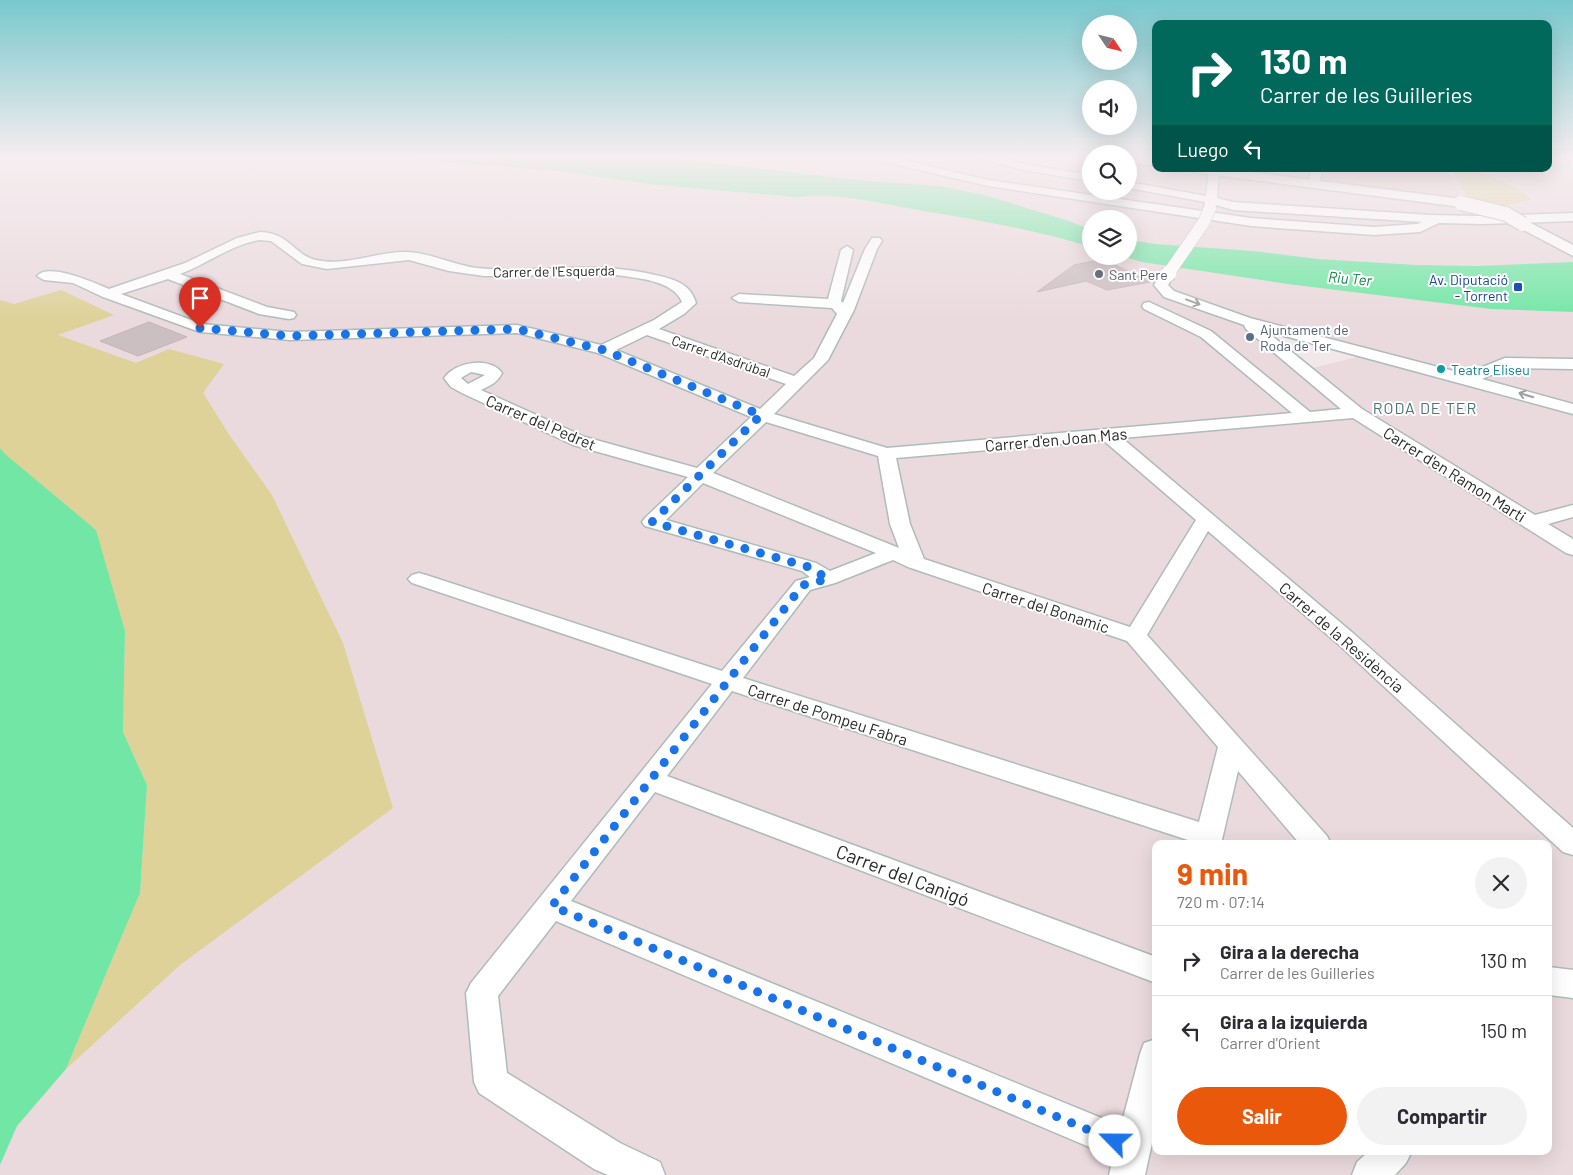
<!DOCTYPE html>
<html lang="es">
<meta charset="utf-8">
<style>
body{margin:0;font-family:Barlow,sans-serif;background:#f2f2f3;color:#2b2b33;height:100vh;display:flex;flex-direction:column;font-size:19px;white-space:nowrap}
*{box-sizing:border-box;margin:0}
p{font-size:16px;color:#7c7c81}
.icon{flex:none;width:28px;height:28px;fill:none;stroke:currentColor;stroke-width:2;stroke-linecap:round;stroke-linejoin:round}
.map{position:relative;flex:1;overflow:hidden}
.drawer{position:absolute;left:1152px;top:840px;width:400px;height:315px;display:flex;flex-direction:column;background:#fff;border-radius:10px;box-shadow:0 5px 20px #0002}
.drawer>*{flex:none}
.hud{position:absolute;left:1152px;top:20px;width:400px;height:152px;border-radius:10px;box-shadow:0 5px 20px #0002;background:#00695c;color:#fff;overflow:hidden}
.needle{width:32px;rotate:125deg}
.tools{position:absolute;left:1082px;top:15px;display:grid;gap:10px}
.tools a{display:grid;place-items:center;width:55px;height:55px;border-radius:50%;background:#fff;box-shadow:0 5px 20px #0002;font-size:25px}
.pin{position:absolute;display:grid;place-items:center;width:42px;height:42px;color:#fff;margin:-51px -21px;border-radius:50% 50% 50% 0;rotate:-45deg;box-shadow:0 0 5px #0007}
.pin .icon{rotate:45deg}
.me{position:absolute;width:55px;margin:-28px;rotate:293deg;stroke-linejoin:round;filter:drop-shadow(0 0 4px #0008)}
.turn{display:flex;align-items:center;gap:18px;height:105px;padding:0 25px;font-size:22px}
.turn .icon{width:65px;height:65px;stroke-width:2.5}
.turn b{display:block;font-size:35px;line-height:42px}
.then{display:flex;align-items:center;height:48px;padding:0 25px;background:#0003;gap:10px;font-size:19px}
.round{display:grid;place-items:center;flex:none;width:52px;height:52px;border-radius:26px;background:#f2f2f3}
.summary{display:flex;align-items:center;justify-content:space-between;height:85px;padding:0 25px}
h1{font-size:30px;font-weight:700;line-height:38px;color:#ea580c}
.button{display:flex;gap:10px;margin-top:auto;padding:10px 25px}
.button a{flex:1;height:58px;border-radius:30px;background:#ea580c;color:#fff;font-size:20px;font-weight:700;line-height:58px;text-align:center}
.button a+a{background:#f2f2f3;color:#2b2b33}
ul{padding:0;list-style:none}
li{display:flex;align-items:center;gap:15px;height:70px;padding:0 25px;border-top:1px solid #e1e1e2}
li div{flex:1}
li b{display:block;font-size:19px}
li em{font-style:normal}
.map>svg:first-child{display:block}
.industrial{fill:#dbdfe2}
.education{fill:#ebcacf}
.green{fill:#ded299}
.plaza{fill:#f2e8ea}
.water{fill:#72e7a5}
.building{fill:#ccbfc2;stroke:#c5b4b7}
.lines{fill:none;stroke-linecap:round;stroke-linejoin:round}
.minor-casing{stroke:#aebbbb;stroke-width:3}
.tertiary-casing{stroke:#aebbbb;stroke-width:3}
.minor{fill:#fff;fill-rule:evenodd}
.tertiary{fill:#fff;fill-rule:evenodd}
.minor-bridge-far1-casing{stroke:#aebbbb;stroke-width:13;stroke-linecap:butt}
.minor-bridge-casing{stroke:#aebbbb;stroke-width:17;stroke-linecap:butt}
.tertiary-bridge-casing{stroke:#aebbbb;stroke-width:16;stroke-linecap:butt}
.minor-bridge-far1{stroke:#fff;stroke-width:12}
.minor-bridge{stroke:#fff;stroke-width:15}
.tertiary-bridge{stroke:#fff;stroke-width:14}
.oneway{stroke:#9e9e9e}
.route{stroke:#1a73e8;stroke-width:9;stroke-dasharray:0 16.2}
.worship-dot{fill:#6b7280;stroke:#fff;stroke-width:2}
.transit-dot{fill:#1a4fb4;stroke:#fff;stroke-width:2}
.service-dot{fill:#5c6f8a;stroke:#fff;stroke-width:2}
.culture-dot{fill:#0f9aa8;stroke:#fff;stroke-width:2}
.labels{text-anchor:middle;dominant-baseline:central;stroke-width:4;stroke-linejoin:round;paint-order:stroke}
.far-street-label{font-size:14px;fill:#282828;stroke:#fff}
.far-worship-label{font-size:14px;fill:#5b616d;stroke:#fff;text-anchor:start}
.far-transit-label{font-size:14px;fill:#164399;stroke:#fff;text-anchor:end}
.far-service-label{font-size:14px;fill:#4e5e75;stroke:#fff;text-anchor:start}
.far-culture-label{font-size:14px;fill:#0d838f;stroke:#fff;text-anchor:start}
.far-water-label{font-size:15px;font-style:italic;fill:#14834c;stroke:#fff}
.far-quarter-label{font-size:16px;letter-spacing:1px;fill:#4b7675;stroke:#fff}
.street-label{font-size:16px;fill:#282828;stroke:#fff}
.near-street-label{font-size:19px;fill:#282828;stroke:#fff}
</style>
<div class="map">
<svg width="1573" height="1175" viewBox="0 0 1573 1175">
<rect width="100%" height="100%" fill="#eadade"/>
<!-- industrial -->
<path class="industrial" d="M1549,156H1573V171H1476L1468,169H1549Z"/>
<!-- education -->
<path class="education" d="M1323,169H1447L1462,199L1324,182L1319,179Z"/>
<!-- green -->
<path class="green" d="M1451,169C1457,169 1462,168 1468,169C1480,170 1527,191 1531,200L1502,206L1469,199Z
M61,290L114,315L58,335L136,363L169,349L224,364L203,393L230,436L272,495L343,643L393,808L180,965L66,1069L140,893L147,785L123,732L125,631L0,448V300L14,304Z"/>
<!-- plaza -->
<path class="plaza" d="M1245,321L1369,354L1304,370Z"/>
<!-- water -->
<path class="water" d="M401,156H655L857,180L940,186L988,196L1069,221L1091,230V247C1033,229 972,219 913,209C874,202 835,192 796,197L657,185L550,170L440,162Z
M1129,240L1155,244L1253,251L1318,259L1416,265L1477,266L1573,262V312L1491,309L1288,284L1142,262L1123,256H1129Z
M0,448L5,454L96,530L125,631L123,732L147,785L140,893L66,1069L17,1126L0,1165Z"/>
<!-- building -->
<path class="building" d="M1103,259L1150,282L1107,290L1086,281L1037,292L1074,265Z
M149,322L187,337L138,356L100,341Z"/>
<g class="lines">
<defs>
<path id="minor" d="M867,156H887L988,180L1251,218L1374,227L1417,224L1422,222L1233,210L1216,205L1214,210L1210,212L1204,208L1205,202L1129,188V182L1206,196L1209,171L1210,169H1218L1219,171L1217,198L1233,202L1431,215L1483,216L1573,213V221L1483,224L1439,223L1420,232L1374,235L1251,226L988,186L872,159Z
M976,156H995L1029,165L1091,175V181L1029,171L977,158Z
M1312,169H1322L1319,184L1313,187L1307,184Z
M260,232C290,233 294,255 316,260C346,267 377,251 407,252C431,253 453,265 477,268C537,274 595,260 655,275C665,277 678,280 686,287C691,291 694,297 696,303L684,314L659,329L794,376L814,358L837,314L832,308L739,302L732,298L739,294L828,299L841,250L847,246L853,250L841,301L843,303L865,249L872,238H880L882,241L877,249L854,310L828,360L774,414L887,448L1292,413L1201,337L1144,309L1142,306L1144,303L1149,302L1211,331L1310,412L1341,409L1246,329L1244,325L1164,297L1154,285L1162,272L1167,271L1174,275L1168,285L1174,291L1250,318L1465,374L1505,358L1573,359V369L1507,368L1482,379L1573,404V414L1266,331L1362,409L1535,515L1573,505V517L1548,524L1573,539V555L1566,553L1353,418L1122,438L1354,634L1573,828V855L1563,852L1338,644L1208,531L1147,635L1327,836L1331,844H1300L1238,771L1221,844H1193L1194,842L732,691L667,776L1156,957V983L655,792L571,901L1121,1126L1140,1054L1144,1043L1156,1039V1125L1145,1175H1109L1113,1157L556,921L498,996L507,1073L620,1143L660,1162L665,1175H608L594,1169L479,1093L474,1082L466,993L471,983L712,684L412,583L408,579L412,575L419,573L426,575L722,671L796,581L810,577L802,571L645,526L642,522L645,518L688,477L573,445L462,393L451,387L444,378C455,362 490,356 502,373C497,383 491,385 481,390L585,437L697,468L751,417L598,353L517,333L290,340L200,332L103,297L73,283L44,280L37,276C49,262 95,283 109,289L185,263L237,238ZM260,240L271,241L302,264L327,269L409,260L449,271L484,276L616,275C636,278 673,280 682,302L654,320L601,345L517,325L290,332L202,324L121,294L168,279L259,314L289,319L294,318L296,315L294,312L267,307L180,274C207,264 232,244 260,240ZM647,335L786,384L760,409L616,350ZM471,372L485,375L468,384L461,378ZM766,422L878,456L890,524L899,548L713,473ZM1103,440L1196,520L1130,627L924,559L910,524L896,458ZM703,483L876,553L830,571L816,563L666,520ZM893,560L908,567L1127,641L1218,747L1199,822L743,678L810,590L835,583Z
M1549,967L1573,970V998L1549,995Z
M1369,1151H1412L1406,1163L1395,1175H1352L1357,1162Z"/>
<path id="tertiary" d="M1129,156L1156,159V167L1129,162Z
M1192,169H1227L1461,199L1466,200L1468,203L1466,206L1461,207L1198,173L1193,172Z
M1523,219L1573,245V256L1518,227L1515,224L1518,221Z"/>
</defs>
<!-- minor casing -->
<use href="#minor" class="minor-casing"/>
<!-- tertiary casing -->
<use href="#tertiary" class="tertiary-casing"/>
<!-- minor -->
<use href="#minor" class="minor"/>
<!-- tertiary -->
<use href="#tertiary" class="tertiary"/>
<defs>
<path id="minor-bridge-far1" d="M1168,274L1204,222L1210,208"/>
<path id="minor-bridge" d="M1167,275L1169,273"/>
<path id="tertiary-bridge" d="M1461,203L1506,214L1523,224"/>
</defs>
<!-- minor-bridge-far1 casing -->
<use href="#minor-bridge-far1" class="minor-bridge-far1-casing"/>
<!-- minor-bridge casing -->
<use href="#minor-bridge" class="minor-bridge-casing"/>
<!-- tertiary-bridge casing -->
<use href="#tertiary-bridge" class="tertiary-bridge-casing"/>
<!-- minor-bridge-far1 -->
<use href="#minor-bridge-far1" class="minor-bridge-far1"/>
<!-- minor-bridge -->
<use href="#minor-bridge" class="minor-bridge"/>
<!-- tertiary-bridge -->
<use href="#tertiary-bridge" class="tertiary-bridge"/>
</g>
<!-- one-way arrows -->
<defs><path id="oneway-shaft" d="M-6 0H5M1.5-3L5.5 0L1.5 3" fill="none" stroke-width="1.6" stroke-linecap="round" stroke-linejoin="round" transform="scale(1.25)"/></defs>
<g class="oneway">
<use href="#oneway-shaft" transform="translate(1193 302) rotate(20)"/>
<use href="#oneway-shaft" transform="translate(1526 395) rotate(-163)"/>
</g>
<!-- sky -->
<linearGradient id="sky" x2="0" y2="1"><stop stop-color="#79c8cd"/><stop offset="0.49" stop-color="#f6eef0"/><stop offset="1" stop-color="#f6eef0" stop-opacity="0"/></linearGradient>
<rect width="1573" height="321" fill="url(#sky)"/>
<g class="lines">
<!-- route -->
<path class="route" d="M200,328L290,336L517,329L604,350L761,415L652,522L809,567L828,579L803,585L552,906L1115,1141"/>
</g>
<!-- markers -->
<circle class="worship-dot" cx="1099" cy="274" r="5"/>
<rect class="transit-dot" x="1513" y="282" width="10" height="10" rx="2.5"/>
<circle class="service-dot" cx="1250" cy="337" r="5"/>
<circle class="culture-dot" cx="1441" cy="369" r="5"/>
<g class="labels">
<!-- far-street labels -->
<g class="far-street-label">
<text transform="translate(554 271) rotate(-1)">Carrer de l'Esquerda</text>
<text transform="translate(721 356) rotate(19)">Carrer d'Asdrúbal</text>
</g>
<!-- far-worship labels -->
<g class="far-worship-label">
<text x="1109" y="274">Sant Pere</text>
</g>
<!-- far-transit labels -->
<g class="far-transit-label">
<text x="1508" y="279">Av. Diputació<tspan x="1508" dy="16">- Torrent</tspan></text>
</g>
<!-- far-service labels -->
<g class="far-service-label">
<text x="1260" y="329">Ajuntament de<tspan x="1260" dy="16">Roda de Ter</tspan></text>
</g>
<!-- far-culture labels -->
<g class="far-culture-label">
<text x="1451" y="369">Teatre Eliseu</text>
</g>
<!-- far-water labels -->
<g class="far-water-label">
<text transform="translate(1350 278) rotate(5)">Riu Ter</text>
</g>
<!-- far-quarter labels -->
<g class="far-quarter-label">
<text x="1425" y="407">RODA DE TER</text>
</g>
<!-- street labels -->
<g class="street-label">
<text transform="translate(541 422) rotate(23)">Carrer del Pedret</text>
<text transform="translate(1056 439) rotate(-5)">Carrer d'en Joan Mas</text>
<text transform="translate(1455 474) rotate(32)">Carrer d'en Ramon Marti</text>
<text transform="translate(1046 607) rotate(18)">Carrer del Bonamic</text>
<text transform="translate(1342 637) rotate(41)">Carrer de la Residència</text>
<text transform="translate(828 714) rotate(18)">Carrer de Pompeu Fabra</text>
</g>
<!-- near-street labels -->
<g class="near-street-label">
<text transform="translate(903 875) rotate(21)">Carrer del Canigó</text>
</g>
</g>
</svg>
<div class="tools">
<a><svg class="needle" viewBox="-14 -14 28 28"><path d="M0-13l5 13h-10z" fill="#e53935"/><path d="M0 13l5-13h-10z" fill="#7c7c81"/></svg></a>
<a><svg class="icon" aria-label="sound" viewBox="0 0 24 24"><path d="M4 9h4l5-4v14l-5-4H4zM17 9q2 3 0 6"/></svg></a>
<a><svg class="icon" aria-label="search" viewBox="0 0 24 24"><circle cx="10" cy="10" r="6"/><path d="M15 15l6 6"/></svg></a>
<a><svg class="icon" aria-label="layers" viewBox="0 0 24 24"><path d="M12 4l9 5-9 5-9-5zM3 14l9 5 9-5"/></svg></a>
</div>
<div class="pin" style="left:200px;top:328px;background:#d93025"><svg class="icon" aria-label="arrive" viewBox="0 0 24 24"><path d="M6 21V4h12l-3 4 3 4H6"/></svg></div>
<svg class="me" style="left:1115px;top:1141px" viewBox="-20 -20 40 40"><circle r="19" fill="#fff"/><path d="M0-13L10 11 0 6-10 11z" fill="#1a73e8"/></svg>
<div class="hud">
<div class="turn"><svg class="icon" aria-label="right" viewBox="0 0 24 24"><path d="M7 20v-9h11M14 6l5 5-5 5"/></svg><div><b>130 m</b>Carrer de les Guilleries</div></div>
<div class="then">Luego<svg class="icon" aria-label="left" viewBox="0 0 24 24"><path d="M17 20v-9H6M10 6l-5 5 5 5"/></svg></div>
</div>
<section class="drawer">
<div class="summary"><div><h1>9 min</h1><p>720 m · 07:14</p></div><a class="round"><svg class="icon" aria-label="close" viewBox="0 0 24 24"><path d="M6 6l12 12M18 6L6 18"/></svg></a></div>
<ul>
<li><svg class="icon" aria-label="right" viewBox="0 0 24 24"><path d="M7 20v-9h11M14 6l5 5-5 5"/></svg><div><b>Gira a la derecha</b><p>Carrer de les Guilleries</p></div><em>130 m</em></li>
<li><svg class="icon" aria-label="left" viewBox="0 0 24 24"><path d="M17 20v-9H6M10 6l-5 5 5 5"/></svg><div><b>Gira a la izquierda</b><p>Carrer d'Orient</p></div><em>150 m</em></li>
</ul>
<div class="button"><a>Salir</a><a>Compartir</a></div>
</section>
</div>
